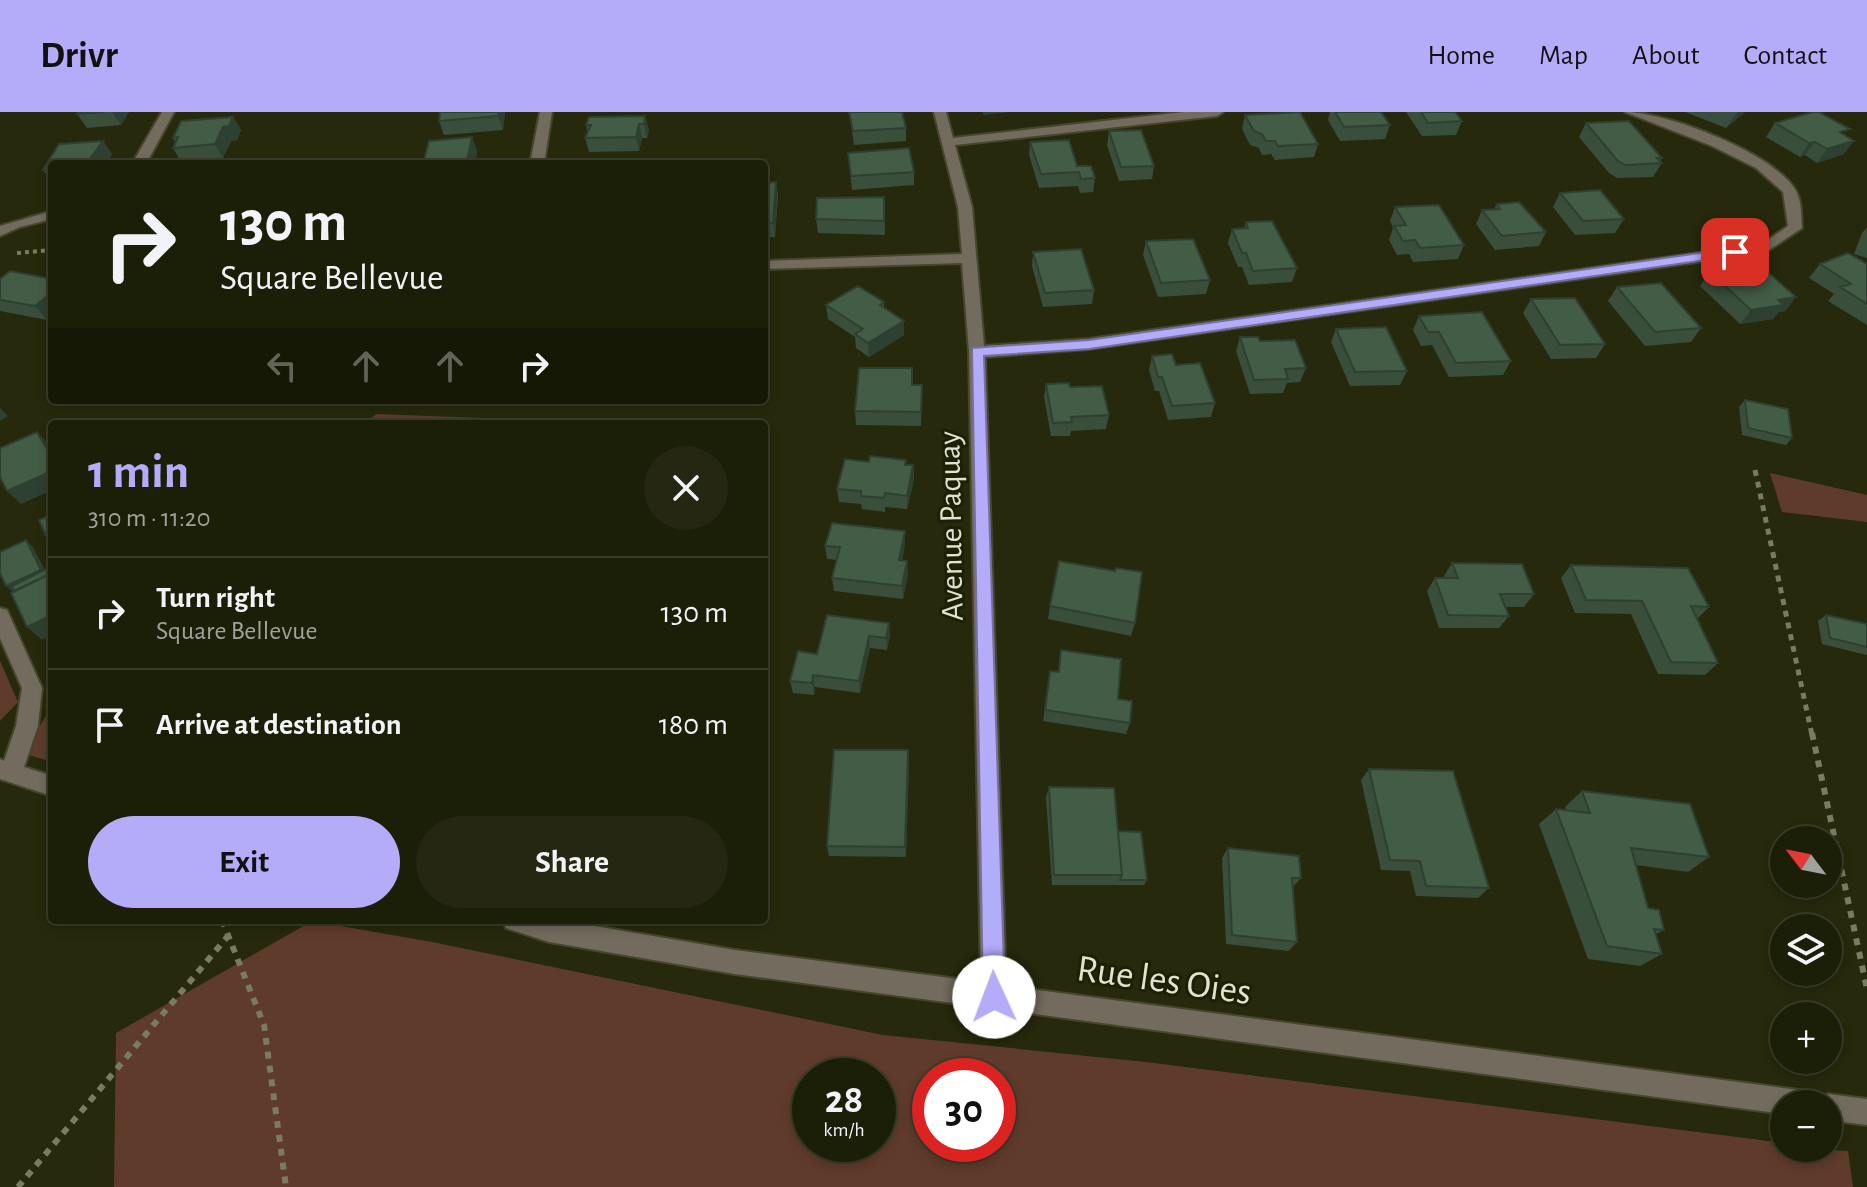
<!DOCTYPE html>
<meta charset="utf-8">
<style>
body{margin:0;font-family:"Alegreya Sans",sans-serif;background:#252712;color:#f1f3f6;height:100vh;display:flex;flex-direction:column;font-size:30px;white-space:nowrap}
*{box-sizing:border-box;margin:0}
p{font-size:26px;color:#a0a29c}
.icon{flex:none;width:44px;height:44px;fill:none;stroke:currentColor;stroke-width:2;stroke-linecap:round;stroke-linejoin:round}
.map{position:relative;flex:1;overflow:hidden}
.drawer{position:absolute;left:48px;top:308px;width:720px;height:504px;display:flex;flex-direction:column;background:#1c1f08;border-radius:8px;box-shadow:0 4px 12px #0003,0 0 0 2px #3a3d29}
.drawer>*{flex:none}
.hud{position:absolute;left:48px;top:48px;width:720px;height:244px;border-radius:8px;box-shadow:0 4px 12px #0003,0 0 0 2px #3a3d29;background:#1c1f08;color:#f1f3f6;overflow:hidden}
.needle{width:52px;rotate:302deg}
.buttons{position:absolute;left:1770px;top:714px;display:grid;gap:16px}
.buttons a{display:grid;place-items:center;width:72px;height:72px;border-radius:50%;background:#1c1f08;box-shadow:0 4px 12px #0003,0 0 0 2px #3a3d29;font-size:40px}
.speed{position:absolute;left:792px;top:946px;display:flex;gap:16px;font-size:40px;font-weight:700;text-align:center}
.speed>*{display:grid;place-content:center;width:104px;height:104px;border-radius:50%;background:#1c1f08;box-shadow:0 4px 12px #0003,0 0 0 2px #3a3d29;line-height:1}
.speed small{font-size:20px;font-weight:400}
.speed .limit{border:12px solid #d22;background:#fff;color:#111}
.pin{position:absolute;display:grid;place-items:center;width:68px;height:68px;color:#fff;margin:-34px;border-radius:16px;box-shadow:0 4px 12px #0006}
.me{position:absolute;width:88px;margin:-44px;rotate:358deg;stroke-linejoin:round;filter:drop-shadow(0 0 6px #0008)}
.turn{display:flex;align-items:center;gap:28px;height:168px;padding:0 40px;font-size:36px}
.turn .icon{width:104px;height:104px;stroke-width:2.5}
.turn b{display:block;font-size:56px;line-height:68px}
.lanes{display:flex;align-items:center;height:76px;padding:0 40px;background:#0003;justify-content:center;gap:40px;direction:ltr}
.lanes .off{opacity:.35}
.round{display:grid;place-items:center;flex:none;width:84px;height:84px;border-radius:42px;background:#252712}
.summary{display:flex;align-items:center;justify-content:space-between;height:136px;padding:0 40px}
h1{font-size:48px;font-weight:700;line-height:60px;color:#b4acf9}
.cta{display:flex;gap:16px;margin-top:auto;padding:16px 40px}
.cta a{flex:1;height:92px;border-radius:48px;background:#b4acf9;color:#111;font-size:32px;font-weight:700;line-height:92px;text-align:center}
.cta a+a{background:#252712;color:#f1f3f6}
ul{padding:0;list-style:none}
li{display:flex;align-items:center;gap:24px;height:112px;padding:0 40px;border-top:2px solid #3a3d29}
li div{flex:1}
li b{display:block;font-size:30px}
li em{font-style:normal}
header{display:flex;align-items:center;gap:48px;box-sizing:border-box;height:112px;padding:0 40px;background:#b4acf9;color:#111}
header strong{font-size:38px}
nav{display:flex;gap:44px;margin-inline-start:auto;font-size:28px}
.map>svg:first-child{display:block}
.green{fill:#5f3b2b;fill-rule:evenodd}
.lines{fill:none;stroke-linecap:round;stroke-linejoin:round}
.minor-casing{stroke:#44472b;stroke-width:4}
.path-far2{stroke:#797b63;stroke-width:4;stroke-dasharray:4 4;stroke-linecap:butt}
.path-far1{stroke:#797b63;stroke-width:5;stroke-dasharray:6 6;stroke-linecap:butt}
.path{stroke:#797b63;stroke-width:6;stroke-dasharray:7 7;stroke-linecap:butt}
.minor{fill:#736b5e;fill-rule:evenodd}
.wall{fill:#394f3c}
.shaded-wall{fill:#2e4031}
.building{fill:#425c46;stroke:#2e4031;stroke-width:2}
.route{fill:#b4acf9;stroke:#7570a2;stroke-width:2}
.labels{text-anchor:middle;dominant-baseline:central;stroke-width:6;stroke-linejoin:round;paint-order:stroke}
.street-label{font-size:32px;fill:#e1e3d2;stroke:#1d2003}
.near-street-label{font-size:38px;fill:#e1e3d2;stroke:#1d2003}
</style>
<header>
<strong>Drivr</strong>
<nav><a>Home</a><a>Map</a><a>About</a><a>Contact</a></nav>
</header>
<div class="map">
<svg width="1867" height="1075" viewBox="0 0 1867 1075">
<rect width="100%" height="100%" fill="#26290b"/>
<!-- green -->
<path class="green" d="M376,302L638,312H365Z
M1770,361L1867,383V410L1782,400Z
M0,549L18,590L0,609Z
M52,595V650L22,641Z
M312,809L432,830L883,923L1146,950L1784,1031V1036L1848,1039L1853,1075H114L116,921ZM878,964V1032H810V964ZM930,964H998V1032H930Z"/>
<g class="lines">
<defs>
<path id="minor" d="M162,0H174L146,52H132Z
M540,0H552L544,52H530Z
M934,0H946L953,26L1183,0H1223L1217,4L955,33L972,95L984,234L1089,227L1762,132L1788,114L1783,80L1756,56L1712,34L1625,0C1666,0 1775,41 1796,79C1802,90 1801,104 1802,116L1766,140L1089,237L985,245L1006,874L1806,979L1815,983L1818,988L1828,982L1867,987V1013L1828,1008V992H1784V1002L735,862L549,830L506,816L502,808H559L735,838L981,870L969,240L962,151L764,157V149L962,142L958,95Z
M52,99V107L20,115L0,124V114Z
M0,496L7,498L42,576L38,614L24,655L52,664V684L0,667V647L4,649L16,614L22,576L0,526Z"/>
</defs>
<!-- minor casing -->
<use href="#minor" class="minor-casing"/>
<!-- path-far2 -->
<path class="path-far2" d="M17,141L52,138"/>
<!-- path-far1 -->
<path class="path-far1" d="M1755,358L1812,623"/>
<!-- path -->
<path class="path" d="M1812,621L1867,877
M222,808L264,913L286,1075
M18,1075L228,824"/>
<!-- minor -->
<use href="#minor" class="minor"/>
</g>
<!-- wall -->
<path class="wall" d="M79,0H129L121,13L87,16L77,2Z
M440,0H505L503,18L444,23L439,9Z
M849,0L906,16V29L854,33Z
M1330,0H1381L1390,13L1385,27L1340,29L1328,8Z
M1406,0H1455L1462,9L1456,23L1422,24Z
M1685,0H1745L1726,16Z
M1245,3L1318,32L1314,45L1275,48L1271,42L1262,43L1259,36L1250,33L1242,17Z
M645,4L649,18L647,26H642L639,39L589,40L585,26L588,21L586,13Z
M233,5L241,18L237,28L231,29L223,46L181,50L173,36L175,30L173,26Z
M1586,11L1662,46L1660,49L1662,51L1653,65L1617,66L1609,61L1579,25Z
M1775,11L1845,24L1844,42L1817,51L1805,43L1800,45L1766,25Z
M1109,19L1154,54L1152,67L1119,69L1107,33Z
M472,25L477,39L475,52H423Z
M103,29L112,42L106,52H52V70L43,58L59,32Z
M1030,30L1077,54L1095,66L1093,80L1080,81L1078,74L1039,76L1029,43Z
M848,41L914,60V73L852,78Z
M776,70L778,84L775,125H764V71Z
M1560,81L1624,107L1615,121L1575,123L1553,95Z
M884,85L885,123L818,121L816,107Z
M1497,92L1546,120L1539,134L1495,138L1476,112L1482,98L1494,97Z
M1395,95L1464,133L1458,147L1413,150L1409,142L1397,143L1389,128L1393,116L1390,109Z
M1246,110L1297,156L1292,170L1249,173L1242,155H1238L1228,131L1232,117H1244Z
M1867,115V146L1854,142L1862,121Z
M1146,129L1210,168L1206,182L1158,185L1143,143Z
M1033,140L1094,178L1092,192L1043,195L1032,154Z
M1820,152H1867V213L1828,189L1834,182L1809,166Z
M10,159L47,208L0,199V167Z
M1710,160L1796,185L1785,199L1779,200L1773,207L1740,212L1700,174Z
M1617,175L1701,216L1691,230L1645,234L1608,189Z
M1531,187L1605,232L1596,246L1551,247L1523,201Z
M884,190V196L904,223L869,245L856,236L855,225L828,207L826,193Z
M1419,204L1511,249L1503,263L1449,265L1432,233L1421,234L1413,218Z
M1336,217L1407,259L1400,273L1350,274L1331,230Z
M1240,225L1260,229L1306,256L1300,270L1287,271L1283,281L1250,282L1236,239Z
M1152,244L1176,253L1215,291L1211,305L1168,308L1159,279H1155L1149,258Z
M1046,272L1070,275L1109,303L1106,317L1071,319L1070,324H1051L1044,285Z
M913,273L922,287L921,314L856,313L855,299Z
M1745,288L1792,326L1786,333L1742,323L1739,295Z
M906,353H913L914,367L907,397L885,395V400L862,397L861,392L839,390L837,377Z
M905,432L902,449L908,462L903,487L834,479L832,466L837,448L827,447L825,434Z
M1452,451L1534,482L1524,495H1505L1509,504L1499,516H1439L1427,479L1435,466H1445L1444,464Z
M1571,453L1709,495L1697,507L1718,551L1705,563L1658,562L1631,502L1575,501L1561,466Z
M1115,459L1135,511L1131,524L1048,507L1050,494Z
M827,503L890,523L887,538L870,536L860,581L815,575L814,583L793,581L790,569L817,542Z
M1826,503L1867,512V543L1822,532L1818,509Z
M1061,538L1118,587L1130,611L1126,622L1043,609L1050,559L1058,560Z
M909,650L906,745L829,744L827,734Z
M1369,657L1489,776L1478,786L1416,784L1410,759L1381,758L1361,668Z
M1049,675L1118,719L1147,768L1144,773H1052L1046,685Z
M1582,679L1709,745L1688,760L1636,753L1648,796L1664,818L1656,822L1662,842L1640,854L1588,847L1539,712L1556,697L1566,698L1565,695Z
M1228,736L1301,766L1292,776L1297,830L1289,839L1226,832L1222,746Z"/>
<!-- shaded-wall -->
<path class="shaded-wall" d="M112,0H129L121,13Z
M499,0H505L503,18L498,4Z
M983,0H1012L983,3Z
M1738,0H1745L1726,16L1735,3Z
M645,4L649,18L647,26L644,12Z
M233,5L241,18L237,28L231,29L223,46L215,32L223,15Z
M639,12L642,26L639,39L636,25Z
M472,25L477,39L475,52H468L467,49Z
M103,29L112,42L106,52H86Z
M1854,29L1844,42L1817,51L1827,37Z
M1815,30L1805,43L1800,45L1809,31Z
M776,70L778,84L775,125L773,111Z
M52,180V204L47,208L35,194Z
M1796,185L1785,199L1779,200L1773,207L1740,212L1751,198L1778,188Z
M764,198L766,212L765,226L764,221Z
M904,209V223L869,245L868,231Z
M0,296L8,304L0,309Z
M37,320L52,336V346Z
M913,353L914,367L907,397V384Z
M52,359V378L21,392L7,379Z
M905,419V432L899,461V448Z
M26,428L33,435L48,464L14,481L6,474Z
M907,449L908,462L903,487L902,474Z
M52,503V523L42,528L27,515Z
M889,511L890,523L887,538L886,526Z
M869,524L870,536L860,581L859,569Z
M813,563L815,575L814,583L812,571Z
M908,638L909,650L906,745L905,735Z"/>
<!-- building -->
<path class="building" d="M79,0H105L77,2Z
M440,0H499L498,4L439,9Z
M849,0H902L906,16L853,19Z
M1300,0L1318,32L1278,34L1275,29H1266L1262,22L1254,19L1245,3Z
M1335,0H1381L1390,13L1344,15Z
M1421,0H1455L1462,9L1428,11Z
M1813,0H1819L1850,17L1840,20L1854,29L1827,37L1815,30L1809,31L1775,11Z
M645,4L644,12H639L636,25L585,26L591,13H586L589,5Z
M233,5L229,14L223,15L215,32L173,36L178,25L173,26L181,9Z
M1629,9L1662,46H1657L1662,51L1625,53L1617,48L1586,11Z
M1141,18L1154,54L1121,55L1109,19Z
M472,25L467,49L423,52L429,29Z
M1069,28L1077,54H1091L1095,66L1081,67L1079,60L1041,62L1030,30Z
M103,29L86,52H52V57L43,58L59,32Z
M909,36L914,60L851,64L848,41Z
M639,47V52H586L587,50Z
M776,70L773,111H764V71Z
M1600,78L1624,107L1583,109L1560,81Z
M884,85V109L816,107L817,86Z
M1519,90L1546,120L1502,124L1482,98L1500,97L1497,92Z
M1439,93L1464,133L1420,136L1415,128L1403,129L1394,114L1406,113L1395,95Z
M1272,109L1297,156L1253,159L1246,141H1242L1232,117L1248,116L1246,110Z
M1193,127L1210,168L1161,171L1146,129Z
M1081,137L1094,178L1045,181L1033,140Z
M1848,141L1867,152V192L1840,175L1851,172L1820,152Z
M1760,153L1796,185L1778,188L1784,193L1751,198L1710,160Z
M10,159L52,167V180L35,194L0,188V167Z
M1661,171L1701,216L1655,220L1617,175Z
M858,174L884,190L880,193L904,209L868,231L855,222L863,217L826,193Z
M1575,186L1605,232L1560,233L1531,187Z
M1482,200L1511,249L1456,251L1439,220H1428L1419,204Z
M1386,215L1407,259L1355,260L1336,217Z
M1240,225H1258L1260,229L1295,228L1306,256L1285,257L1288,267L1254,268Z
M1172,242L1176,253L1200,251L1215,291L1172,294L1162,265H1158L1152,244Z
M859,256H912V273H922L921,300L855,299Z
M1069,271L1070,275L1102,274L1109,303L1071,305L1072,310L1053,311L1046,272Z
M1745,288L1788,297L1792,326L1748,316Z
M37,320L52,346V359L7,379L0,365V336Z
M870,344L906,348L905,353H913L907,384L885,381L884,386L861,384V379L837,377L845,347L869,350Z
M52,402V427L48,428L39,408Z
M832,411L905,419L899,448L907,449L902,474L832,466L840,435L825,434Z
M26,428L41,458L6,474L0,461V440Z
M1059,449L1115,459L1116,456L1142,460L1135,511L1050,494Z
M1452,451L1522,452L1534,482H1500L1509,504L1448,503L1435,466H1458Z
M1571,453L1688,456L1709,495L1691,494L1718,551L1671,550L1642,489L1586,488Z
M52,454V461L14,479L12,474Z
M52,461V503L27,515L11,481Z
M827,503L889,511L886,526L869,524L859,569L813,563L812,571L790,569L798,539L817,542Z
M1826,503L1867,512V535L1830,526Z
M1061,538L1121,547L1118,587L1132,589L1130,611L1045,598L1050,559L1059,560Z
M834,638H908L905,735L827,734Z
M1369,657L1453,659L1489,776L1426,774L1420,749L1390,748Z
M1049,675L1114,676L1122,763H1054Z
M1582,679L1690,692L1709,745L1631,736L1648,796L1659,798L1664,818L1654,817L1662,842L1607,834L1556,697L1590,701Z
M1118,719L1141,720L1147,768H1120L1122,763Z
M1228,736L1299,744L1301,766H1292L1297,830L1232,823Z"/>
<!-- route -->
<path class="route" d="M1735,136L1740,138V143L1089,237L984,244L1005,885L1002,893L994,896L986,893L983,885L972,236L1089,228Z"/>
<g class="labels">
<!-- street labels -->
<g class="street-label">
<text transform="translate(951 414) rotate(-91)">Avenue Paquay</text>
</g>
<!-- near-street labels -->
<g class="near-street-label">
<text transform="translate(1164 869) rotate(8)">Rue les Oies</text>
</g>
</g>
</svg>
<div class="buttons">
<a><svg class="needle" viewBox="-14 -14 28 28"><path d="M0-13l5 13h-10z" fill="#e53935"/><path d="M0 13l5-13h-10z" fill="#a0a29c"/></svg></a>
<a><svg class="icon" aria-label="layers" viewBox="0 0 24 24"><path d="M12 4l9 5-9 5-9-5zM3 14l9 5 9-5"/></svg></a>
<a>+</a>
<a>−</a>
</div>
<div class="speed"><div>28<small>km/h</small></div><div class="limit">30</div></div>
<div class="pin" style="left:1735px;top:140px;background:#d93025"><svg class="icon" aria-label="arrive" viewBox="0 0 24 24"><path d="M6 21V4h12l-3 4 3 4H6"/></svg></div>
<svg class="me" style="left:994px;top:885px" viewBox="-20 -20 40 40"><circle r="19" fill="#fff"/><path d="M0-13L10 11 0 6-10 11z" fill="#b4acf9"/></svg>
<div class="hud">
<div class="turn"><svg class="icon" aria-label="right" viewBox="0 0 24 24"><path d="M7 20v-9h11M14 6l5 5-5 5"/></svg><div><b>130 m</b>Square Bellevue</div></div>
<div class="lanes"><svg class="icon off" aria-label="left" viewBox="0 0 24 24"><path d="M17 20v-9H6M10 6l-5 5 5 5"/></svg><svg class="icon off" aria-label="ahead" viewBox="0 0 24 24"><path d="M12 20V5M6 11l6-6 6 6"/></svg><svg class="icon off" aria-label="ahead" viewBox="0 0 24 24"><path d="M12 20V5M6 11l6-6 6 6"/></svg><svg class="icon" aria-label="right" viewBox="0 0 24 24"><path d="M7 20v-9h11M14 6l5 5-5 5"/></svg></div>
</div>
<section class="drawer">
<div class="summary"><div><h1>1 min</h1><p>310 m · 11:20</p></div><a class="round"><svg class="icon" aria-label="close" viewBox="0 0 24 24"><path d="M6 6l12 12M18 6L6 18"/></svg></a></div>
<ul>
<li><svg class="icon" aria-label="right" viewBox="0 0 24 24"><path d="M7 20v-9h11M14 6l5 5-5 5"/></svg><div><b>Turn right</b><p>Square Bellevue</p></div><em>130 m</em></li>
<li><svg class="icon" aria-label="arrive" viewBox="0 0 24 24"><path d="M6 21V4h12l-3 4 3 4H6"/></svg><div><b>Arrive at destination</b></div><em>180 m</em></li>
</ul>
<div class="cta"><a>Exit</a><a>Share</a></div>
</section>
</div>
